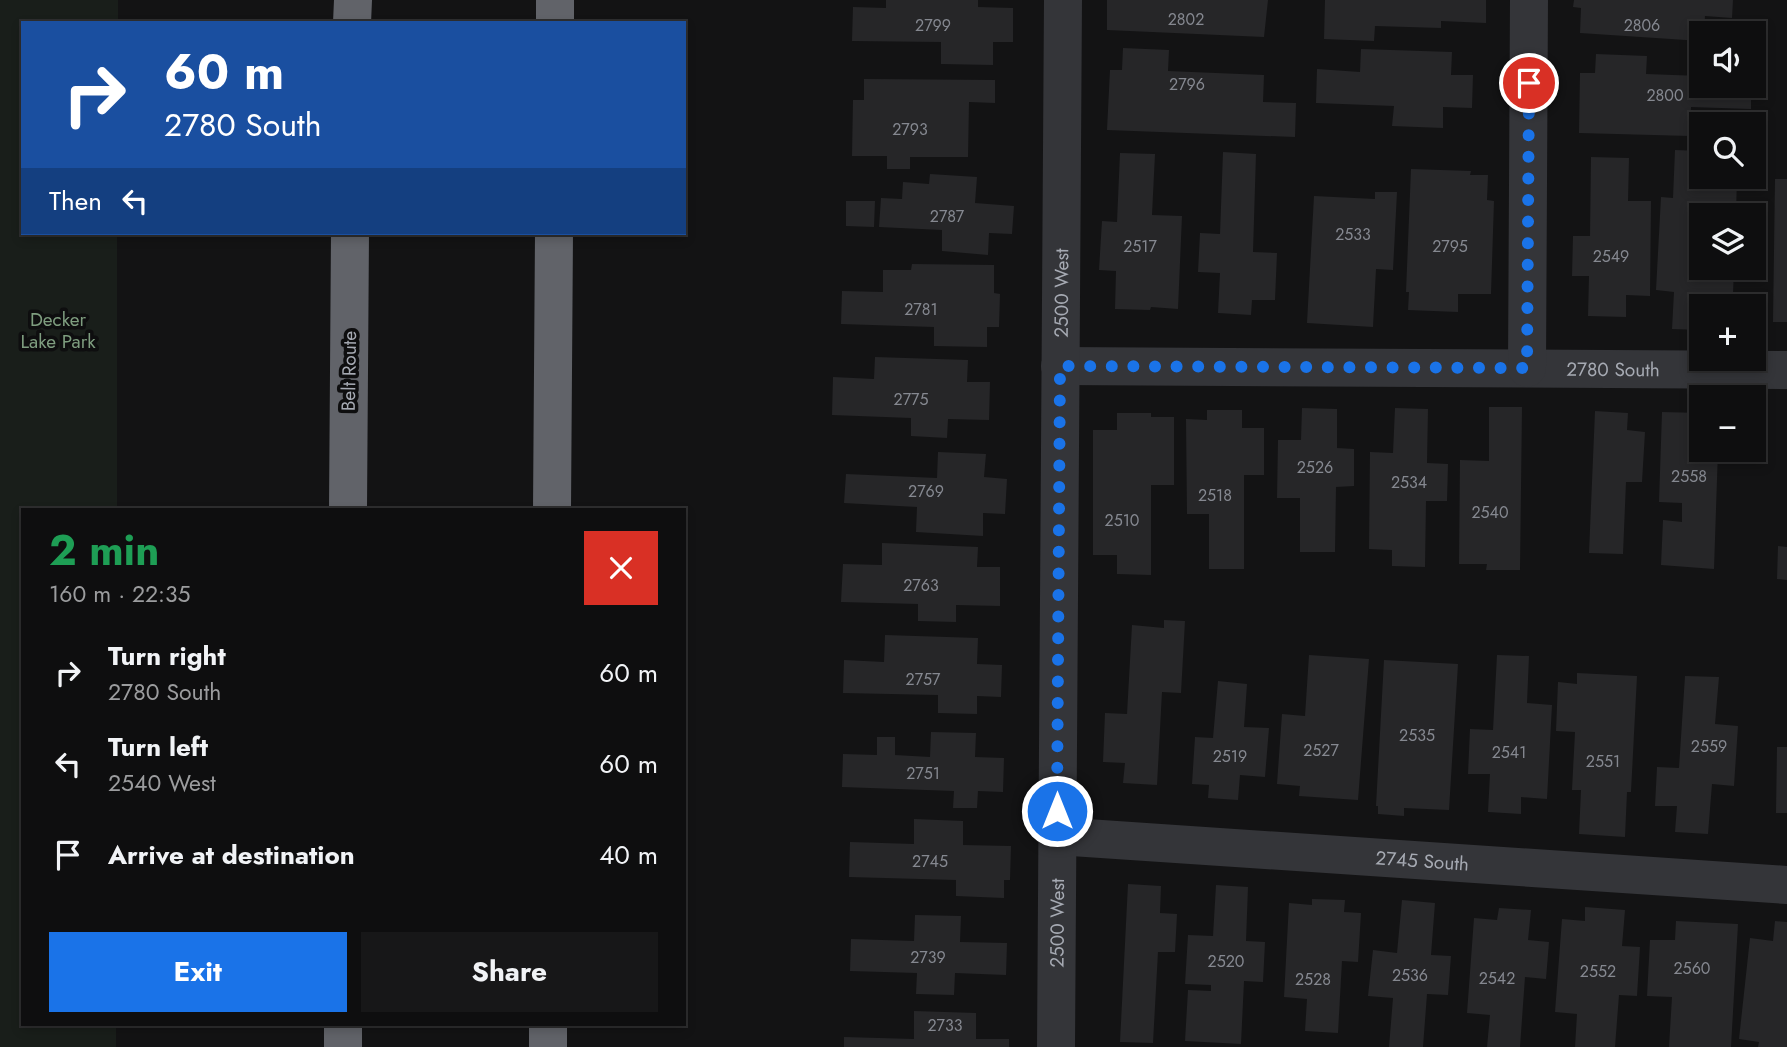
<!DOCTYPE html>
<meta charset="utf-8">
<style>
body{margin:0;font-family:Jost,sans-serif;background:#171718;color:#f1f3f6;height:100vh;display:flex;flex-direction:column;font-size:26px;white-space:nowrap}
*{box-sizing:border-box;margin:0}
p{font-size:23px;color:#9b9c9e}
.icon{flex:none;width:38px;height:38px;fill:none;stroke:currentColor;stroke-width:2;stroke-linecap:round;stroke-linejoin:round}
.map{position:relative;flex:1;overflow:hidden}
.panel{position:absolute;left:21px;top:508px;width:665px;height:518px;display:flex;flex-direction:column;background:#0e0e0f;border-radius:0px;box-shadow:0 4px 10px #0003,0 0 0 2px #2e2e2f}
.panel>*{flex:none}
.banner{position:absolute;left:21px;top:21px;width:665px;height:214px;border-radius:0px;box-shadow:0 4px 10px #0003,0 0 0 2px #2e2e2f;background:#1a4fa0;color:#fff;overflow:hidden}
.controls{position:absolute;left:1689px;top:21px;display:grid;gap:14px}
.controls a{display:grid;place-items:center;width:77px;height:77px;border-radius:0px;background:#0e0e0f;box-shadow:0 4px 10px #0003,0 0 0 2px #2e2e2f;font-size:35px}
.pin{position:absolute;display:grid;place-items:center;width:60px;height:60px;color:#fff;margin:-30px;border:4px solid #fff;border-radius:50%;box-shadow:0 2px 7px #0007}
.me{position:absolute;width:77px;margin:-38px;rotate:0deg;stroke-linejoin:round;filter:drop-shadow(0 0 5px #0008)}
.turn{display:flex;align-items:center;gap:24px;height:147px;padding:0 28px;font-size:32px}
.turn .icon{width:91px;height:91px;stroke-width:2.5}
.turn b{display:block;font-size:49px;line-height:60px}
.then{display:flex;align-items:center;height:66px;padding:0 28px;background:#0003;gap:14px;font-size:26px}
.round{display:grid;place-items:center;flex:none;width:74px;height:74px;border-radius:0px;background:#171718}
.overview{display:flex;align-items:center;justify-content:space-between;height:119px;padding:0 28px}
h1{font-size:42px;font-weight:700;line-height:52px;color:#1e9e55}
.cta{display:flex;gap:14px;margin-top:auto;padding:14px 28px}
.cta a{flex:1;height:80px;border-radius:0px;background:#1a73e8;color:#fff;font-size:28px;font-weight:700;line-height:80px;text-align:center}
.cta a+a{background:#171718;color:#f1f3f6}
ul{padding:0;list-style:none}
li{display:flex;align-items:center;gap:21px;height:91px;padding:0 28px}
li div{flex:1}
li b{display:block;font-size:26px}
li em{font-style:normal}
.map>svg:first-child{display:block}
.green{fill:#191e1a}
.building{fill:#262628}
.lines{fill:none;stroke-linecap:round;stroke-linejoin:round}
.minor{stroke:#343539;stroke-width:38}
.highway{stroke:#616369;stroke-width:38}
.route{stroke:#1a73e8;stroke-width:12;stroke-dasharray:0 21.6}
.labels{text-anchor:middle;dominant-baseline:central;stroke-width:7;stroke-linejoin:round;paint-order:stroke}
.number-label{font-size:16px;fill:#858890}
.street-label{font-size:19px;fill:#a6aab3;stroke:#0e0e0f}
.park-label{font-size:19px;fill:#7e9d7f;stroke:#0e0e0f}
</style>
<div class="map">
<svg width="1787" height="1047" viewBox="0 0 1787 1047">
<rect width="100%" height="100%" fill="#131314"/>
<!-- green -->
<path class="green" d="M0,0H118V23H23V233H117V509H23V1024H116V1047H0Z"/>
<!-- building -->
<path class="building" d="M886,0H978V7L1013,8V42H993V65L941,64V42L852,41L853,7L886,8Z
M1107,0H1268L1264,37L1107,30Z
M1325,0H1486V23L1441,21V28L1375,26L1374,41L1324,39Z
M1574,0H1733L1732,18L1705,16L1704,33H1701V41L1580,33L1581,8L1573,7Z
M1123,48L1169,50L1168,71L1264,75L1263,102L1296,103L1295,137L1107,130L1110,70H1122Z
M1361,49L1452,52L1451,75H1473L1472,108L1443,107V128L1392,126L1394,106L1316,103L1317,69L1360,72Z
M1596,54L1647,56L1646,74L1701,76V86H1751V109L1691,107L1690,136L1579,133L1580,73H1595Z
M864,79L995,80V103L969,102L968,157H910V169H887V156H852L853,100H864Z
M1675,150L1701,151V177H1737L1736,215H1701V268H1734L1733,294L1722,293L1721,306H1701V330L1672,329L1674,292L1656,290L1661,197L1673,198Z
M1223,152L1256,154L1253,252L1277,253L1275,300H1252L1251,315L1218,313L1220,273L1198,272L1200,233L1220,234Z
M1120,153L1155,154L1152,215L1182,216L1178,309L1151,307L1150,310L1115,309L1116,271L1099,270L1102,221L1117,222Z
M1591,157L1629,158L1628,201H1651L1650,296L1626,295V317L1588,316L1589,276H1572L1573,236H1590Z
M1411,169L1471,171L1470,175H1488L1487,200L1494,201L1491,294H1458V312L1408,310L1409,292H1406Z
M930,174L977,177L975,203L1014,206L1012,234L989,233L988,255L942,251V230L879,227L881,198L902,199L903,182L929,184Z
M1775,179H1787V322H1773Z
M1375,192H1397L1393,270L1376,269L1373,327L1307,323L1314,196L1375,199Z
M846,201H875L874,227L846,226Z
M912,264L994,265V293L1000,294L999,327H987V347L934,346V327L841,324L842,291L883,292V270H911Z
M875,357L968,360L967,382H990L989,420L948,419L947,438L911,436V418L832,415L833,377L874,379Z
M1489,407H1522L1520,570H1486L1487,564H1459L1460,460L1489,461Z
M1302,408L1337,409V448L1354,449V486L1336,487L1335,552H1300V498H1277L1278,440H1301Z
M1395,408L1428,409L1427,463L1448,464L1447,501H1426L1425,567L1392,566V550L1369,549L1370,452L1393,453Z
M1207,410H1242V428H1264V475H1244V569H1209V514H1187L1186,419L1207,420Z
M1595,411L1628,413L1627,430L1645,432L1642,482H1626L1623,554L1589,553Z
M1662,412L1701,413V450H1718L1714,569L1661,565L1663,520L1682,522V503L1659,502Z
M1117,413H1151V417H1174V485H1151V575L1117,574V555H1093V430H1117Z
M938,452L986,454L984,477L1007,479L1005,514L983,513V536L916,532L917,507L844,503L846,474L937,478Z
M882,543L978,547L977,567H1000V606L956,605V622L918,621V604L841,602L843,564L882,565Z
M1778,546L1787,547V580L1777,579Z
M1164,620L1185,621L1181,693L1162,692L1157,785L1123,783L1125,763L1103,762L1105,713L1127,714L1132,625L1164,628Z
M885,635L978,638L977,664L1002,665L1001,697L977,696V714L938,713V695L843,693L844,660L884,662Z
M1309,655L1369,659L1358,800L1299,796L1300,786L1277,784L1282,714L1305,716Z
M1497,655L1529,656L1527,703L1552,705L1547,799L1521,797V814L1488,812L1490,774H1468L1470,729L1493,730Z
M1384,660L1458,664L1449,810L1404,808V816L1378,814V806H1376Z
M1577,673L1637,676L1631,792H1627L1625,837L1579,834L1581,790H1572L1575,732L1556,731L1558,682L1577,684Z
M1685,676L1719,677L1715,724L1738,726L1734,786L1712,784L1708,834L1675,832L1677,806H1655L1657,767L1679,768Z
M1218,681L1247,684L1244,727L1269,728L1265,777L1240,775L1238,800L1208,798L1209,785L1192,784L1195,737L1213,738Z
M931,732L976,733L975,757L1004,758L1003,792L978,791L977,808H953L954,791L842,787L843,754L877,755V737H895V755L930,757Z
M1777,747H1787V813H1776Z
M914,819L963,821V845L1011,846L1010,880H1004V898L956,896V880L849,877L850,842L914,844Z
M1128,884L1161,886L1160,913L1177,914L1175,952H1158L1153,1043L1120,1042Z
M1216,885L1248,887L1246,941L1265,942L1263,982L1244,981L1241,1044L1185,1041L1188,990L1211,991V985L1185,984L1188,935L1213,936Z
M1312,899L1345,900L1344,912L1361,913L1358,962L1342,961L1338,1033L1305,1031L1307,999L1284,997L1289,903L1312,905Z
M1402,900L1435,903L1431,955L1451,956L1448,995L1427,994L1423,1047H1389L1393,998L1368,996L1373,950L1397,953Z
M1585,907L1625,910L1622,946L1640,947L1637,996L1619,995L1615,1047H1575L1577,1014L1555,1012L1562,919L1585,921Z
M1499,908L1531,910L1528,940L1549,942L1546,979L1525,977L1520,1047H1487L1490,1015L1467,1013L1474,918L1497,920Z
M915,915L961,916L960,942L1007,943L1006,975L955,973L954,995L916,994L917,973L850,971L851,939L914,941Z
M1676,921L1738,924L1731,1047H1669L1672,997L1647,996L1650,940H1675Z
M1775,921L1787,922V1047H1758L1759,1042L1739,1039L1750,938L1773,941Z
M914,1011L976,1013V1039H1009V1047H844V1037L914,1039Z"/>
<g class="lines">
<!-- minor -->
<g class="minor">
<path id="s1" d="M1060,366L1787,370"/>
<path d="M1527,368L1529,0"/>
<path id="s2" d="M1057,836L1787,885"/>
<path id="s3" d="M1056,1047L1063,0"/>
</g>
<!-- highway -->
<path class="highway" d="M352,23L353,0
M555,23V0
M348,509L350,233
M552,509L554,233
M343,1047V1024
M548,1047V1024"/>
</g>
<g class="lines">
<!-- route -->
<path class="route" d="M1057,811L1060,366L1527,368L1529,83"/>
</g>
<g class="labels">
<!-- number labels -->
<g class="number-label">
<text x="1186" y="19">2802</text>
<text x="933" y="25">2799</text>
<text x="1642" y="25">2806</text>
<text x="1187" y="84">2796</text>
<text x="1665" y="95">2800</text>
<text x="910" y="129">2793</text>
<text x="947" y="216">2787</text>
<text x="1353" y="234">2533</text>
<text x="1140" y="246">2517</text>
<text x="1450" y="246">2795</text>
<text x="1611" y="256">2549</text>
<text x="921" y="309">2781</text>
<text x="911" y="399">2775</text>
<text x="1315" y="467">2526</text>
<text x="1689" y="476">2558</text>
<text x="1409" y="482">2534</text>
<text x="926" y="491">2769</text>
<text x="1215" y="495">2518</text>
<text x="1490" y="512">2540</text>
<text x="1122" y="520">2510</text>
<text x="921" y="585">2763</text>
<text x="923" y="679">2757</text>
<text x="1417" y="735">2535</text>
<text x="1709" y="746">2559</text>
<text x="1321" y="750">2527</text>
<text x="1509" y="752">2541</text>
<text x="1230" y="756">2519</text>
<text x="1603" y="761">2551</text>
<text x="923" y="773">2751</text>
<text x="930" y="861">2745</text>
<text x="928" y="957">2739</text>
<text x="1226" y="961">2520</text>
<text x="1692" y="968">2560</text>
<text x="1598" y="971">2552</text>
<text x="1410" y="975">2536</text>
<text x="1497" y="978">2542</text>
<text x="1313" y="979">2528</text>
<text x="945" y="1025">2733</text>
</g>
<!-- street labels -->
<g class="street-label">
<text stroke="none"><textPath href="#s3" startOffset="754">2500 West</textPath></text>
<text stroke="none"><textPath href="#s1" startOffset="553">2780 South</textPath></text>
<text transform="translate(349 371) rotate(-89)">Belt Route</text>
<text stroke="none"><textPath href="#s2" startOffset="366">2745 South</textPath></text>
<text stroke="none"><textPath href="#s3" startOffset="124">2500 West</textPath></text>
</g>
<!-- park labels -->
<g class="park-label">
<text x="58" y="319">Decker<tspan x="58" dy="22">Lake Park</tspan></text>
</g>
</g>
</svg>
<div class="controls">
<a><svg class="icon" aria-label="sound" viewBox="0 0 24 24"><path d="M4 9h4l5-4v14l-5-4H4zM17 9q2 3 0 6"/></svg></a>
<a><svg class="icon" aria-label="search" viewBox="0 0 24 24"><circle cx="10" cy="10" r="6"/><path d="M15 15l6 6"/></svg></a>
<a><svg class="icon" aria-label="layers" viewBox="0 0 24 24"><path d="M12 4l9 5-9 5-9-5zM3 14l9 5 9-5"/></svg></a>
<a>+</a>
<a>−</a>
</div>
<div class="pin" style="left:1529px;top:83px;background:#d93025"><svg class="icon" aria-label="arrive" viewBox="0 0 24 24"><path d="M6 21V4h12l-3 4 3 4H6"/></svg></div>
<svg class="me" style="left:1057px;top:811px" viewBox="-20 -20 40 40"><circle r="17" fill="#1a73e8" stroke="#fff" stroke-width="3"/><path d="M0-11L8 9 0 5-8 9z" fill="#fff"/></svg>
<div class="banner">
<div class="turn"><svg class="icon" aria-label="right" viewBox="0 0 24 24"><path d="M7 20v-9h11M14 6l5 5-5 5"/></svg><div><b>60 m</b>2780 South</div></div>
<div class="then">Then<svg class="icon" aria-label="left" viewBox="0 0 24 24"><path d="M17 20v-9H6M10 6l-5 5 5 5"/></svg></div>
</div>
<section class="panel">
<div class="overview"><div><h1>2 min</h1><p>160 m · 22:35</p></div><a class="round" style="background:#d93025;color:#fff"><svg class="icon" aria-label="close" viewBox="0 0 24 24"><path d="M6 6l12 12M18 6L6 18"/></svg></a></div>
<ul>
<li><svg class="icon" aria-label="right" viewBox="0 0 24 24"><path d="M7 20v-9h11M14 6l5 5-5 5"/></svg><div><b>Turn right</b><p>2780 South</p></div><em>60 m</em></li>
<li><svg class="icon" aria-label="left" viewBox="0 0 24 24"><path d="M17 20v-9H6M10 6l-5 5 5 5"/></svg><div><b>Turn left</b><p>2540 West</p></div><em>60 m</em></li>
<li><svg class="icon" aria-label="arrive" viewBox="0 0 24 24"><path d="M6 21V4h12l-3 4 3 4H6"/></svg><div><b>Arrive at destination</b></div><em>40 m</em></li>
</ul>
<div class="cta"><a>Exit</a><a>Share</a></div>
</section>
</div>
